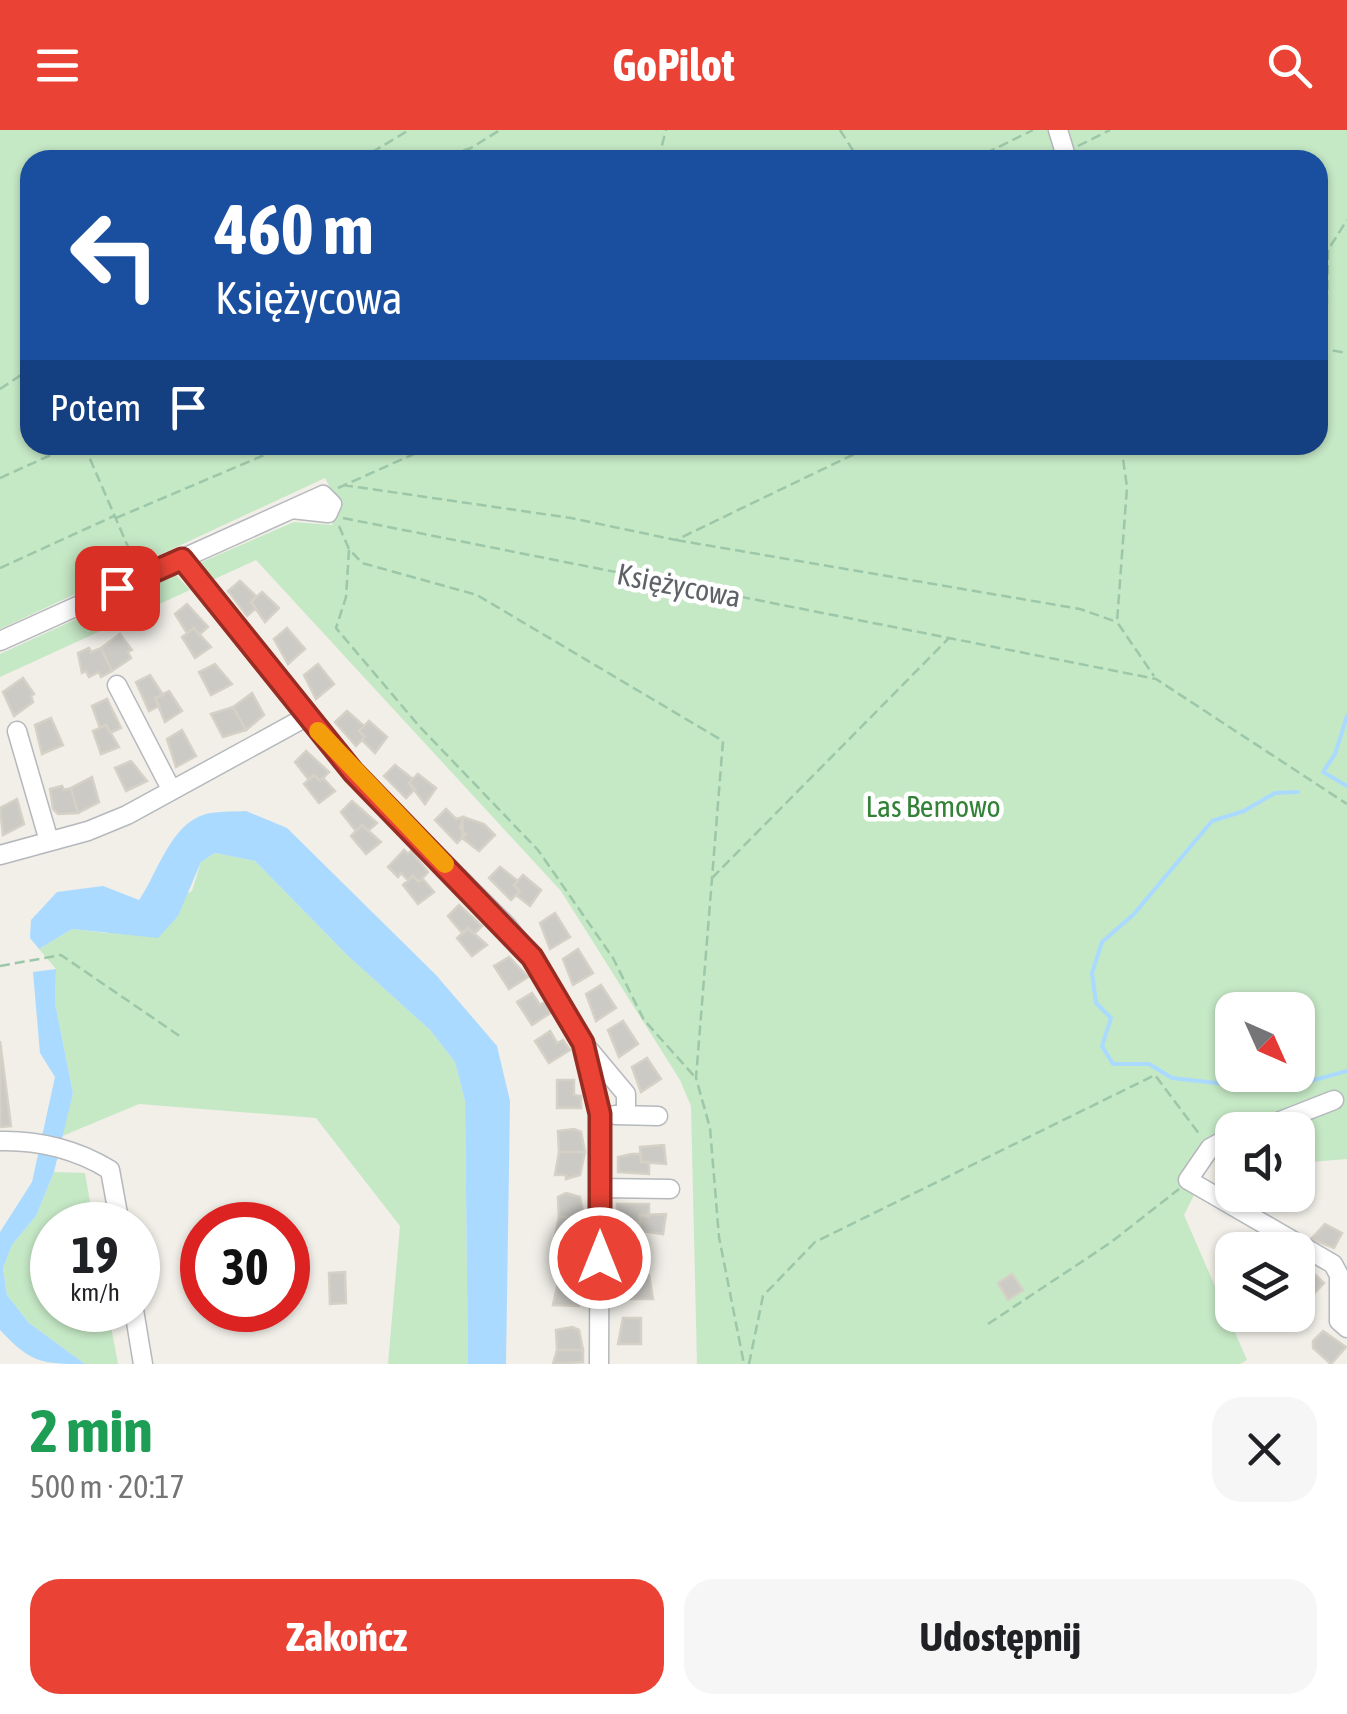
<!DOCTYPE html>
<html lang="pl">
<meta charset="utf-8">
<style>
body{margin:0;font-family:"Asap Condensed",sans-serif;background:#f6f6f6;color:#202124;height:100vh;display:flex;flex-direction:column;font-size:38px;white-space:nowrap}
*{box-sizing:border-box;margin:0}
p{font-size:32px;color:#757577}
.icon{flex:none;width:55px;height:55px;fill:none;stroke:currentColor;stroke-width:2;stroke-linecap:round;stroke-linejoin:round}
.map{position:relative;height:1234px;overflow:hidden}
.panel{display:flex;flex-direction:column;background:#fff;flex:1}
.panel>*{flex:none}
.hud{position:absolute;left:20px;top:20px;width:1308px;height:305px;border-radius:30px;box-shadow:0 2px 8px #0004;background:#1a4fa0;color:#fff;overflow:hidden}
.needle{width:65px;rotate:135deg}
.controls{position:absolute;left:1215px;top:862px;display:grid;gap:20px}
.controls a{display:grid;place-items:center;width:100px;height:100px;border-radius:20px;background:#fff;box-shadow:0 2px 8px #0004;font-size:50px}
.speed{position:absolute;left:30px;top:1072px;display:flex;gap:20px;font-size:50px;font-weight:700;text-align:center}
.speed>*{display:grid;place-content:center;width:130px;height:130px;border-radius:50%;background:#fff;box-shadow:0 2px 8px #0004;line-height:1}
.speed small{font-size:25px;font-weight:400}
.speed .limit{border:15px solid #d22;background:#fff;color:#111}
.pin{position:absolute;display:grid;place-items:center;width:85px;height:85px;color:#fff;margin:-42px;border-radius:20px;box-shadow:0 5px 15px #0006}
.me{position:absolute;width:110px;margin:-55px;rotate:0deg;stroke-linejoin:round;filter:drop-shadow(0 0 8px #0008)}
.turn{display:flex;align-items:center;gap:35px;height:210px;padding:0 30px;font-size:45px}
.turn .icon{width:130px;height:130px;stroke-width:2.5}
.turn b{display:block;font-size:70px;line-height:85px}
.then{display:flex;align-items:center;height:95px;padding:0 30px;background:#0003;gap:20px;font-size:38px}
.round{display:grid;place-items:center;flex:none;width:105px;height:105px;border-radius:30px;background:#f6f6f6}
.overview{display:flex;align-items:center;justify-content:space-between;height:170px;padding:0 30px}
h1{font-size:60px;font-weight:700;line-height:75px;color:#1e9e55}
.primary-button{display:flex;gap:20px;margin-top:auto;padding:20px 30px}
.primary-button a{flex:1;height:115px;border-radius:30px;background:#ea4335;color:#fff;font-size:40px;font-weight:700;line-height:115px;text-align:center}
.primary-button a+a{background:#f6f6f6;color:#202124}
header{display:flex;justify-content:space-between;align-items:center;height:130px;padding:0 30px;background:#ea4335;color:#fff;font-size:45px;font-weight:700}
.map>svg:first-child{display:block}
.green{fill:#c5e8c5;fill-rule:evenodd}
.water{fill:#aadaff}
.lines{fill:none;stroke-linecap:round;stroke-linejoin:round}
.stream{stroke:#aadaff;stroke-width:4}
.building{fill:#cccac5;stroke:#d6d1c6;stroke-width:2.5}
.minor-casing{stroke:#b5b8bc;stroke-width:21}
.path{stroke:#9cc7a9;stroke-width:2.5;stroke-dasharray:10 5;stroke-linecap:butt}
.minor{stroke:#fff;stroke-width:18}
.route-casing{stroke:#982c22;stroke-width:25}
.route{stroke:#ea4335;stroke-width:18}
.slow{stroke:#f59e0b;stroke-width:18}
.labels{text-anchor:middle;dominant-baseline:central;stroke-width:9;stroke-linejoin:round;paint-order:stroke}
.street-label{font-size:30px;fill:#5f6368;stroke:#fff}
.park-label{font-size:30px;fill:#348238;stroke:#fff}
</style>
<header><svg class="icon" aria-label="menu" viewBox="0 0 24 24"><path d="M4 6h16M4 12h16M4 18h16"/></svg>GoPilot<svg class="icon" aria-label="search" viewBox="0 0 24 24"><circle cx="10" cy="10" r="6"/><path d="M15 15l6 6"/></svg></header>
<div class="map">
<svg width="1347" height="1234" viewBox="0 0 1347 1234">
<rect width="100%" height="100%" fill="#f1efe8"/>
<!-- green -->
<path class="green" d="M0,0H1347V1029L1298,1033V1000H1232V1025L1215,1023L1184,1085L1247,1230L1240,1234H697L691,976L680,950L561,761L256,430L208,452L195,435L294,392L332,395L338,373L325,348L0,499ZM30,30H1318V315H30ZM1232,880H1298V945H1232Z
M175,444L190,460L0,547V524Z
M215,723L255,731L347,825L430,900L455,932L465,971L468,1234H388L400,1096L316,988L139,974L60,1007L73,963L55,873L56,839L39,819L72,799L106,803L192,761L201,732Z
M54,1042L85,1043L94,1095H52V1180H108L118,1234H85L29,1193L7,1165L3,1138L12,1115L36,1086Z"/>
<!-- water -->
<path class="water" d="M246,681L287,698L436,845L497,916L510,971L506,1234H468L465,971L455,932L430,900L347,825L255,731L215,723L201,732L178,786L158,808L72,799L39,819L30,808L31,790L57,762L103,756L139,770C158,743 170,694 206,684C218,681 233,682 246,681Z
M56,839L55,873L73,963L54,1042L36,1086L12,1115L3,1138L7,1165L29,1193L85,1234C41,1234 31,1233 0,1200V1102L32,1052L55,947L40,923L33,842Z"/>
<g class="lines">
<!-- stream -->
<path class="stream" d="M1347,586L1335,624L1323,642L1347,656
M1298,662L1275,663L1244,681L1212,691L1134,784L1102,812L1092,843L1096,873L1111,888L1102,916L1113,934H1149L1172,948L1278,960L1347,941"/>
</g>
<!-- building -->
<path class="building" d="M240,451L256,466L251,472L256,478L247,486L228,461Z
M262,462L279,478L265,492L251,472Z
M187,474L208,497L199,505L194,498L187,503L175,484Z
M194,498L211,517L195,528L182,507Z
M287,498L305,519L288,534L274,509Z
M120,504L132,520L128,522L131,528L112,541L101,518Z
M89,518L91,522L101,518L112,541L101,547L99,542L89,547L86,541L82,543L78,523Z
M215,534L232,554L211,565L199,542Z
M318,534L334,554L316,569L304,545Z
M150,545L163,565L155,568L159,576L149,581L136,552Z
M23,548L34,564L31,566L33,572L14,586L3,562Z
M169,561L182,581L165,592L155,568Z
M252,563L264,585L246,600L233,577Z
M107,569L121,598L110,603L106,595L100,598L92,576Z
M233,577L246,600L223,607L211,584Z
M347,581L364,596L359,601L365,607L356,616L335,592Z
M51,588L63,615L42,624L35,595Z
M369,591L387,607L375,623L362,610L365,607L359,601Z
M106,595L119,617L101,624L93,601Z
M182,600L196,626L176,637L167,609Z
M306,621L329,642L320,651L314,645L309,650L295,632Z
M131,631L147,651L126,661L115,638Z
M395,635L413,649L409,653L415,659L406,668L384,646Z
M418,644L436,658L425,674L409,653Z
M314,645L320,651L323,648L335,661L319,673L304,654Z
M92,647L99,672L78,683L71,658Z
M62,656L64,660L71,658L78,683L58,684L53,679L50,659Z
M17,669L24,694L3,705L0,678Z
M352,671L377,693L368,701L362,695L356,701L341,682Z
M446,679L456,689L463,687L460,698L466,704L457,713L435,690Z
M463,687L484,694L495,705L479,721L462,708Z
M362,695L381,712L366,724L351,706Z
M404,720L408,724L411,721L428,742L419,752L413,746L408,750L401,743L398,747L388,737Z
M500,737L518,751L514,755L520,761L511,770L489,748Z
M523,745L541,760L530,776L516,765L520,761L514,755Z
M413,746L419,752L422,748L434,762L418,774L403,755Z
M459,775L482,796L474,804L468,798L463,804L448,786Z
M555,783L570,807L550,819L540,793Z
M468,798L487,815L472,826L457,808Z
M578,819L593,843L573,855L563,829Z
M509,827L528,847L509,859L494,836Z
M601,855L616,878L596,891L586,864Z
M532,863L540,875L546,871L552,882L532,895L517,872Z
M623,891L638,914L619,927L608,900Z
M550,901L557,913L563,910L570,920L549,933L535,911Z
M0,911L11,996L0,997Z
M647,928L661,949L641,962L632,937Z
M557,950H574V965L581,966V978H557Z
M574,999L581,1002L585,1022H559L558,1001Z
M664,1015L666,1034L641,1032L640,1017Z
M559,1022H585L580,1045L566,1049V1045H555Z
M632,1024H641V1032H649V1044L618,1042V1027Z
M566,1063L580,1067L584,1087H559L558,1067Z
M617,1074H649V1086L640,1085V1093L617,1090Z
M666,1084L663,1104L640,1101V1085Z
M559,1087H584L580,1110H554Z
M1325,1094L1342,1103L1334,1118L1311,1109Z
M1238,1107L1255,1115L1252,1120H1232V1145L1220,1138Z
M620,1121L638,1126L637,1134H643L642,1150L618,1146Z
M565,1128L579,1132L584,1153L558,1152L557,1132Z
M1309,1139L1324,1153L1307,1171L1298,1157Z
M345,1142L346,1173L330,1174L329,1143Z
M1012,1144L1023,1160L1008,1170L998,1153Z
M643,1145H649L653,1169H618L615,1149L642,1150Z
M558,1152L584,1153L579,1176L553,1175Z
M623,1188H641V1214H618Z
M572,1197L579,1200L583,1220H557L556,1200Z
M1323,1201L1346,1217L1331,1234L1313,1218V1211Z
M557,1220H583V1232L553,1234Z"/>
<g class="lines">
<defs>
<path id="minor" d="M1058,0L1065,23
M182,429L353,642L507,796L532,827L583,913L600,985L599,1234
M0,511L292,379L328,383L332,374L323,365L292,379
M117,555L171,659
M17,601L49,711
M0,725L88,701L127,685L306,587
M585,915L626,964V985
M615,985L658,986
M1257,1000L1334,970
M1232,1006L1210,1018L1188,1050L1333,1134L1339,1145V1191L1347,1198
M0,1011C39,1010 78,1020 110,1040L120,1095
M600,1058L670,1059
M134,1180L143,1234"/>
</defs>
<!-- minor casing -->
<use href="#minor" class="minor-casing"/>
<!-- path -->
<path class="path" d="M840,0L859,30
M1078,16L1110,0
M359,30L409,0
M435,30L471,18L500,0
M658,30L666,0
M972,30L1033,0
M1318,218L1347,223
M1326,220L1328,120L1347,90
M0,259L30,239
M84,315L135,433
M1121,315L1127,357L1117,492L1154,546
M0,348L73,315
M343,355L571,388L676,410L873,315
M338,358L434,315
M116,388L288,315
M343,388L1156,549L1347,674
M339,396L349,419L362,433L477,465L723,611L696,948L710,998L719,1107L744,1234
M676,410L1080,479L1117,492
M349,420L346,467L336,498L419,596L538,720L613,828L644,890L695,947
M0,438L114,386
M712,748L949,508
M0,836L61,825L181,907
M988,1194L1110,1113L1179,1059
M749,1234L763,1166L815,1112L1155,945L1200,1005"/>
<!-- minor -->
<use href="#minor" class="minor"/>
</g>
<g class="lines">
<defs>
<path id="route" d="M117,458L182,429L353,642L532,827L583,913L600,984V1128"/>
</defs>
<!-- route casing -->
<use href="#route" class="route-casing"/>
<!-- route -->
<use href="#route" class="route"/>
<!-- slow -->
<path class="slow" d="M318,601L445,734"/>
</g>
<g class="labels">
<!-- street labels -->
<g class="street-label">
<text transform="translate(679 455) rotate(11)">Księżycowa</text>
</g>
<!-- park labels -->
<g class="park-label">
<text x="933" y="676">Las Bemowo</text>
</g>
</g>
</svg>
<div class="controls">
<a><svg class="needle" viewBox="-14 -14 28 28"><path d="M0-13l5 13h-10z" fill="#e53935"/><path d="M0 13l5-13h-10z" fill="#757577"/></svg></a>
<a><svg class="icon" aria-label="sound" viewBox="0 0 24 24"><path d="M4 9h4l5-4v14l-5-4H4zM17 9q2 3 0 6"/></svg></a>
<a><svg class="icon" aria-label="layers" viewBox="0 0 24 24"><path d="M12 4l9 5-9 5-9-5zM3 14l9 5 9-5"/></svg></a>
</div>
<div class="speed"><div>19<small>km/h</small></div><div class="limit">30</div></div>
<div class="pin" style="left:117px;top:458px;background:#d93025"><svg class="icon" aria-label="arrive" viewBox="0 0 24 24"><path d="M6 21V4h12l-3 4 3 4H6"/></svg></div>
<svg class="me" style="left:600px;top:1128px" viewBox="-20 -20 40 40"><circle r="17" fill="#ea4335" stroke="#fff" stroke-width="3"/><path d="M0-11L8 9 0 5-8 9z" fill="#fff"/></svg>
<div class="hud">
<div class="turn"><svg class="icon" aria-label="left" viewBox="0 0 24 24"><path d="M17 20v-9H6M10 6l-5 5 5 5"/></svg><div><b>460 m</b>Księżycowa</div></div>
<div class="then">Potem<svg class="icon" aria-label="arrive" viewBox="0 0 24 24"><path d="M6 21V4h12l-3 4 3 4H6"/></svg></div>
</div>
</div>
<section class="panel">
<div class="overview"><div><h1>2 min</h1><p>500 m · 20:17</p></div><a class="round"><svg class="icon" aria-label="close" viewBox="0 0 24 24"><path d="M6 6l12 12M18 6L6 18"/></svg></a></div>
<div class="primary-button"><a>Zakończ</a><a>Udostępnij</a></div>
</section>
